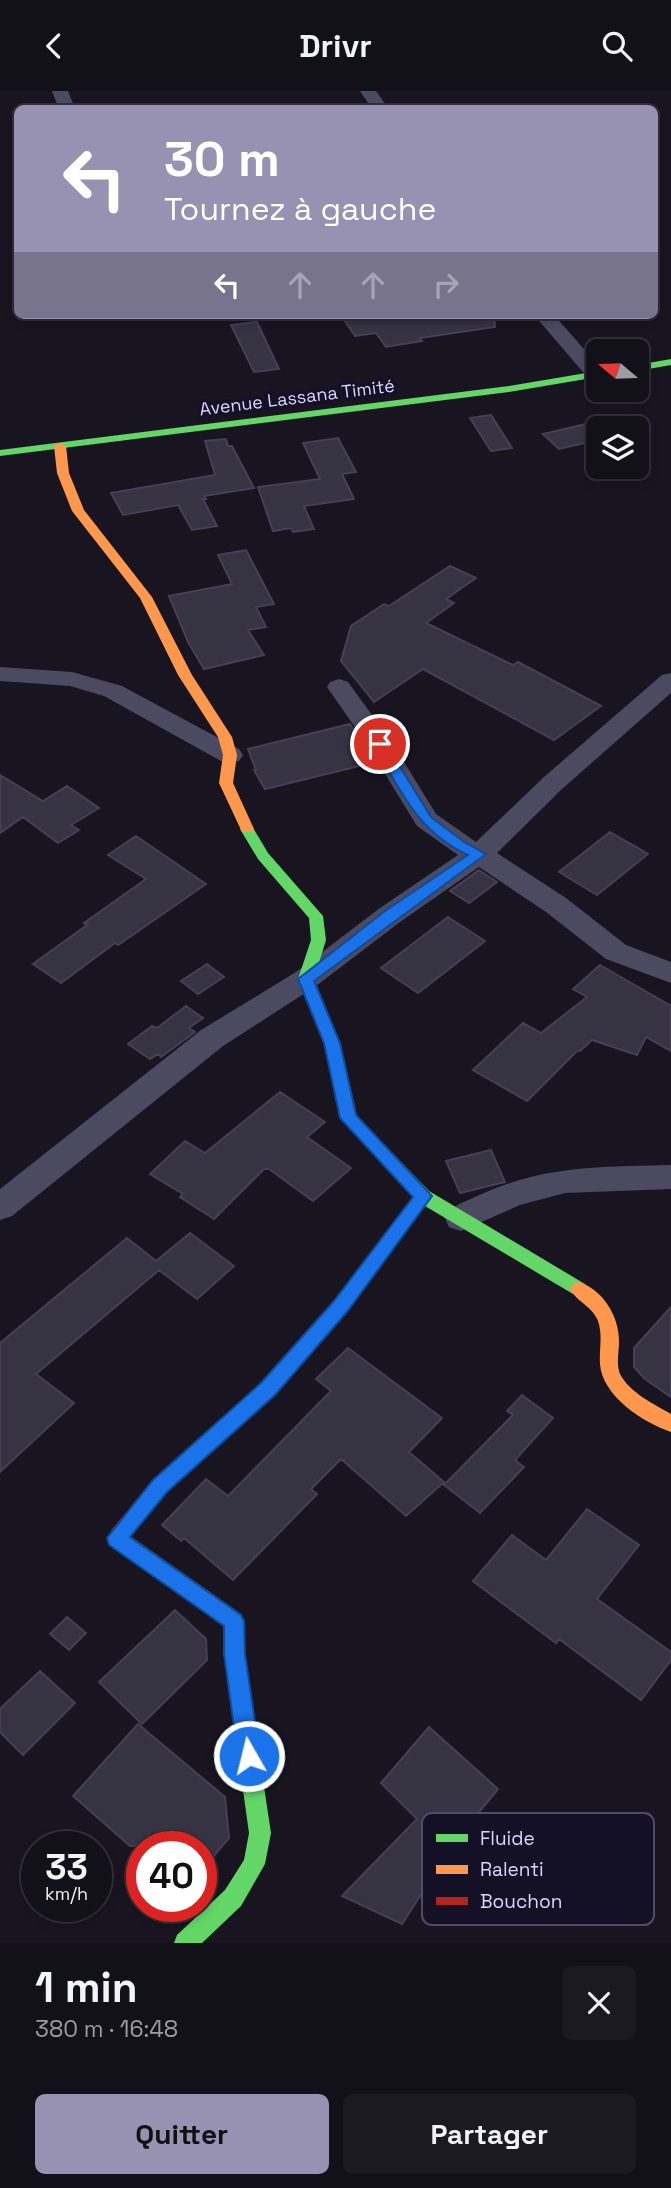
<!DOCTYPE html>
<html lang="fr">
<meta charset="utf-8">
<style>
body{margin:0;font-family:"Space Grotesk",sans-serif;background:#1b1922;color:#f1f3f6;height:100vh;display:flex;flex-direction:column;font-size:26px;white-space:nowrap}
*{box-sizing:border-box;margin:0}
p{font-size:23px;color:#9c9da2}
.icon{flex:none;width:38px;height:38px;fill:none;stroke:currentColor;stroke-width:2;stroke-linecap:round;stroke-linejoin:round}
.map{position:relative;height:1852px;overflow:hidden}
.drawer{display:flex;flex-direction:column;background:#121019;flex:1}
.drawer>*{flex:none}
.hud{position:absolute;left:14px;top:14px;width:644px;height:214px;border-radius:10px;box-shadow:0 4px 10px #0003,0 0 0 2px #313038;background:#9792b1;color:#fff;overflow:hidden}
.needle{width:46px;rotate:289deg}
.controls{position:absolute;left:586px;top:248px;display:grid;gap:14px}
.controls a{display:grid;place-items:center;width:63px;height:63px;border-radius:10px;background:#121019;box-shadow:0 4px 10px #0003,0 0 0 2px #313038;font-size:35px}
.speed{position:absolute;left:21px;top:1740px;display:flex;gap:14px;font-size:35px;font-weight:700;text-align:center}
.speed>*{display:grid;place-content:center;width:91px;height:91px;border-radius:50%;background:#121019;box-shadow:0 4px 10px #0003,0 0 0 2px #313038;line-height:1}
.speed small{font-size:18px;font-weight:400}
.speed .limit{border:10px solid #d22;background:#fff;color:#111}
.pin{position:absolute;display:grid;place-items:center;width:60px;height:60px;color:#fff;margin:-30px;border:4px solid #fff;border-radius:50%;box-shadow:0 2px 7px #0007}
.me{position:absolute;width:77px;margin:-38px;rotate:352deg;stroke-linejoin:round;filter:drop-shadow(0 0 5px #0008)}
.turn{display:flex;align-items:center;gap:24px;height:147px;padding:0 35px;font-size:32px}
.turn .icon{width:91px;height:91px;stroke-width:2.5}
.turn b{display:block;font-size:49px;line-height:60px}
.lanes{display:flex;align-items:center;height:66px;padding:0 35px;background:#0003;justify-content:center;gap:35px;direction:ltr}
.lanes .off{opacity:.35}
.round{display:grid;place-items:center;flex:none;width:74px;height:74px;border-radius:10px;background:#1b1922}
.summary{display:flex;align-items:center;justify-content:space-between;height:119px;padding:0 35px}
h1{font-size:42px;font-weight:700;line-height:52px}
.action{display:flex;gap:14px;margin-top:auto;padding:14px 35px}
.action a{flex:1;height:80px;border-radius:10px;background:#9792b1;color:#111;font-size:28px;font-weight:700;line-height:80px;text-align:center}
.action a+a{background:#1b1922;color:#f1f3f6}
header{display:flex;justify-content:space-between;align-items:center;height:91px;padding:0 35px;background:#121019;font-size:32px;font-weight:700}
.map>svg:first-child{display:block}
.building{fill:#363343;stroke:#454054;stroke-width:2}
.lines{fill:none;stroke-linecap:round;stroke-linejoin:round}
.street{fill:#4b4a61;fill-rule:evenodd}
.fast{fill:#63d668;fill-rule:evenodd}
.slow{fill:#ff974d;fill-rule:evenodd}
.jam{fill:#b3261e;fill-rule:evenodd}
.route{fill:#1a73e8;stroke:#114b97;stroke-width:2}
.labels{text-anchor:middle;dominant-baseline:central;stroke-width:7;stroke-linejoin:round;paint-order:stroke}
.far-street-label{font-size:18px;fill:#dbd5fe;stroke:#141026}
.key{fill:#141026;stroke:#504b67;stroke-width:2}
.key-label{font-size:19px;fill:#dbd5fe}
</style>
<header><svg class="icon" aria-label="back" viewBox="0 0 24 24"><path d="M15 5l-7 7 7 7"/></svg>Drivr<svg class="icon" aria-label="search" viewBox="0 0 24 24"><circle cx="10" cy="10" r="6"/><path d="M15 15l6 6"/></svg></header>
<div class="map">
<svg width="671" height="1852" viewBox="0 0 671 1852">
<rect width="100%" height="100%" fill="#181521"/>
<!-- building -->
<path class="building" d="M341,224H494L495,236L420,247L422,250L386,256L376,242L355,245Z
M257,231L279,278L254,281L231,234Z
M491,324L512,357L491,360L470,327Z
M624,324L628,338H598V349L559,358L543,343Z
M338,347L356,381L342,383L354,408L304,415L314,438L293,441L291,437L273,440L258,396L320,388L303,352Z
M226,348L228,355H232L254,397L204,405L206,408H203L217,435L192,439L178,414L123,424L111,402L215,384L205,350Z
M246,459L274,513L256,516L266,536L248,539L264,564L204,578L188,551L169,505L232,493L218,464Z
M450,475L476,487L446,508L454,512L426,532L513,574L518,571L601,615L554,649L423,578L374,611L341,570L351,535L384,513L389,515Z
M350,633L375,671L265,698L254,679H256L248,658Z
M0,684L43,710L67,695L99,717L71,734L79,739L58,752L23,726L0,742Z
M610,741L648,763L597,804L559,781Z
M136,745L206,793L118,854L115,852L61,892L33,873L87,834L84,832L146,788L108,764Z
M479,779L497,791L469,812L450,800Z
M448,826L485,850L418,902L381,877Z
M207,873L224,886L198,903L181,890Z
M600,874L671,915V960L646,946L637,964L592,949L580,960L578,959L527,1010L473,979L523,932L541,942L587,906L573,898Z
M186,915L203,927L189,937L195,941L161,966L158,963L150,968L128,953L152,935L157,937Z
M280,1001L325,1031L307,1046L351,1077L313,1110L269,1078H264L214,1128L180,1106L183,1103L150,1083L185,1050L205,1062Z
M491,1059L505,1091L460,1102L446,1070Z
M190,1142L234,1175L197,1208L159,1179L36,1283L74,1312L0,1381V1252L127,1147L156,1170Z
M671,1216V1306L645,1288L634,1276V1257Z
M348,1257L442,1327L409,1361L444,1391L406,1425L341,1368L311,1398L317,1403L233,1489L184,1447L181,1450L162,1434L206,1388L228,1405L331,1300L316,1288Z
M522,1304L553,1327L515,1369L524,1376L480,1422L444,1394L513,1324L507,1320Z
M587,1418L639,1454L597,1508L671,1561V1569L641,1609L559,1548L556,1552L473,1490L512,1444L546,1469Z
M175,1519L206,1548L207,1569L142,1633L99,1591Z
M67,1526L86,1542L69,1559L50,1543Z
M40,1580L75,1612L23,1664L0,1641V1618Z
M138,1633L225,1706L229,1747L201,1780V1755H130L73,1705Z
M429,1636L498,1698L457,1748L402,1833L342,1805L417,1728L381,1692Z"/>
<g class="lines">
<!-- street -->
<path class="street" d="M52,0H68L75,18H59Z
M360,0H376L389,18H372Z
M534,224H554L598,274V289L589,288Z
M0,576L72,581L122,595L239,658L243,664L239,670L230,672L221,670L104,605L70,595L0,590Z
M671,582V602L562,698L497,762L566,807L626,854L671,871V892L606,868L546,821L479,776L400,831L316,895L223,955L12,1125L0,1129V1098L201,939L296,881L380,817L458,764L417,735L368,655L327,596L330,591L339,588L348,591L393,653L436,723L476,751L544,686L662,584Z
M671,1074V1098L565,1102L520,1114L461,1140L449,1136L445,1127C451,1115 462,1112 475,1106C543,1074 598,1076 671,1074Z"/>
<!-- fast -->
<path class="fast" d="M671,268V274L637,280V274Z
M598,280V286L509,301L0,365V359L509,295Z
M247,733L252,735L268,762L323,825L326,849L314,888L340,952L357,1025L429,1100L585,1193L588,1198L585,1203L579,1205L573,1203L425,1115L345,1222L339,1224L333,1222L330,1217L333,1212L413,1106L341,1027L324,952L298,888L311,849L309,827L258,768L240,738Z
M121,1433L128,1436L130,1445L241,1523L244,1530V1563L271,1742L265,1773L241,1815L202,1852H174L177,1844L225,1799L244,1769L249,1742L224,1563V1535L110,1453L107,1447L114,1436Z"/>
<!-- slow -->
<path class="slow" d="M60,352L66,355L69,382L84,419L152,506L192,584L232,646L237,664L233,692L254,738L252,741H242L219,692L223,664L218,646L178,584L140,507L72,420L57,382L54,355Z
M579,1191C603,1199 619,1225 619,1250C619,1261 616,1273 620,1283C630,1302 654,1313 671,1323V1341C644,1332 602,1305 600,1273C599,1258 603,1245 598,1230C592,1215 577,1211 570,1198L573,1193Z"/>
<!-- jam -->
<path class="jam" d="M339,1210L345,1212L348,1217L345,1222L275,1304L167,1401L128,1448L121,1451L114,1448L111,1442L114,1436L153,1389L261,1292L333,1212Z"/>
</g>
<!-- route -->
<path class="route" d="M380,649L384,650L431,726L464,751L486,763L314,890L340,952L356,1024L432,1105L347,1221L275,1304L167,1401L130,1446L241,1524L244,1530L245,1563L260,1665L256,1673L249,1676L241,1673L238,1665L224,1563V1535L109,1454L107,1447L153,1389L261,1292L334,1210L413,1106L340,1027L324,952L298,888L385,820L468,764C417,741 400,698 373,653Z"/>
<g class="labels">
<!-- far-street labels -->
<g class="far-street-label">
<text transform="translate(297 306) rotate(-7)">Avenue Lassana Timité</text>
</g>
</g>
<!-- legend -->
<rect x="422" y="1722" width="232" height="112" rx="10" class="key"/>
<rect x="436" y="1743" width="32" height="8" fill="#63d668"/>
<rect x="436" y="1774" width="32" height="9" fill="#ff974d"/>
<rect x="436" y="1806" width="32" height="8" fill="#b3261e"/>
<g class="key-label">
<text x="480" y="1754">Fluide</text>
<text x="480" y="1785">Ralenti</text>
<text x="480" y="1817">Bouchon</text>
</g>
</svg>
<div class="controls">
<a><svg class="needle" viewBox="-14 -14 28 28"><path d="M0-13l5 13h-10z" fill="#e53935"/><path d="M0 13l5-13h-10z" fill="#9c9da2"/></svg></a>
<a><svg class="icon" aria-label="layers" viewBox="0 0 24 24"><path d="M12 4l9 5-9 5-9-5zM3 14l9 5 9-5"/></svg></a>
</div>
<div class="speed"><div>33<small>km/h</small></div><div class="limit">40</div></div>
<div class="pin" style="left:380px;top:653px;background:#d93025"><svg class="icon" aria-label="arrive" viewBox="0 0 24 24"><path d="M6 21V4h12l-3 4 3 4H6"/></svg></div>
<svg class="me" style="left:249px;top:1665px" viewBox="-20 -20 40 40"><circle r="17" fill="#1a73e8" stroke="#fff" stroke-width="3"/><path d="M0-11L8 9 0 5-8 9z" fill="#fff"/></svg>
<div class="hud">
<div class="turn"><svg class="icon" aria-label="left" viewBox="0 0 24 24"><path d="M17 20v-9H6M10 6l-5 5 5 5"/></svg><div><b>30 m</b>Tournez à gauche</div></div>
<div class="lanes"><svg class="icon" aria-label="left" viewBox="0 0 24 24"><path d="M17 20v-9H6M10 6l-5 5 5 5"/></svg><svg class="icon off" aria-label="ahead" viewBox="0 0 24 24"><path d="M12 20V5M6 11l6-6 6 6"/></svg><svg class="icon off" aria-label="ahead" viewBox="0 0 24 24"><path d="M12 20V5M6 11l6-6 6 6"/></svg><svg class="icon off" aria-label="right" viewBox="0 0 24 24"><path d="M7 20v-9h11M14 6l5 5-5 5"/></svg></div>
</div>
</div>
<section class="drawer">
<div class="summary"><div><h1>1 min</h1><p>380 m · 16:48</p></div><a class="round"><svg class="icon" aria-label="close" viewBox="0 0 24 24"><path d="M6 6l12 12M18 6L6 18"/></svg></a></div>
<div class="action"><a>Quitter</a><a>Partager</a></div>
</section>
